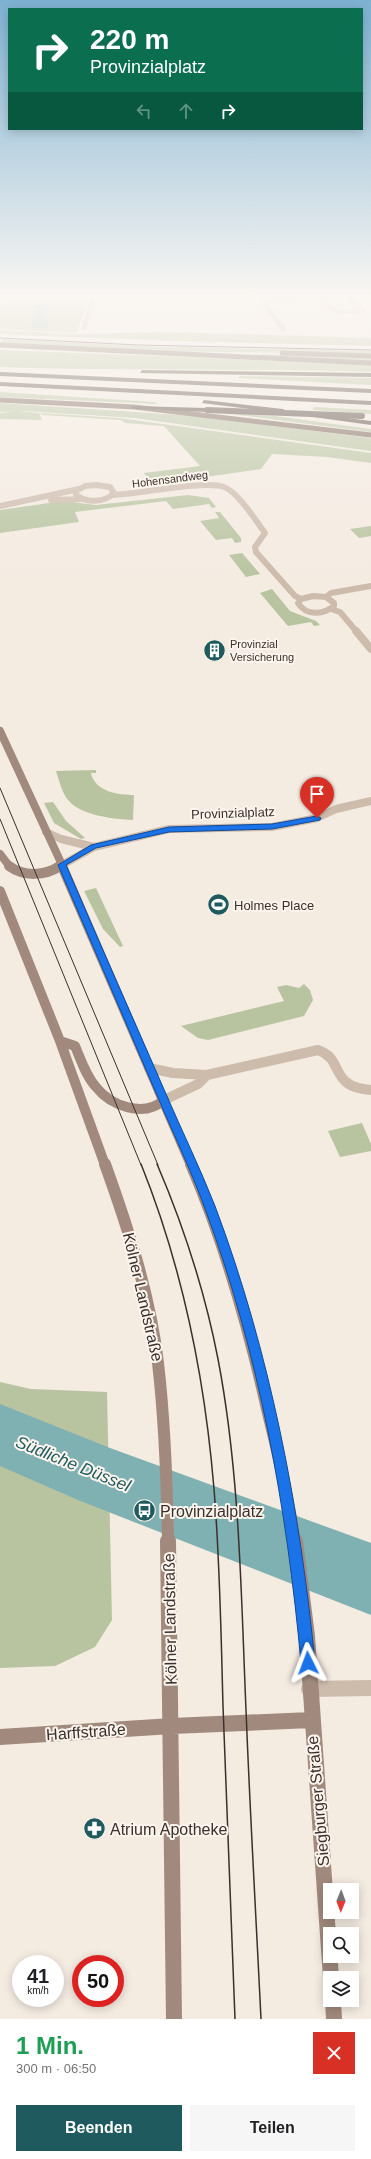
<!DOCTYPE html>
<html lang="de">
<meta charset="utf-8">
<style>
body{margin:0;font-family:Arial,sans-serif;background:#f6f6f6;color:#202124;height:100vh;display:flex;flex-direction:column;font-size:15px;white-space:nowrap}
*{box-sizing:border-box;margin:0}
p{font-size:13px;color:#757577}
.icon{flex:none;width:22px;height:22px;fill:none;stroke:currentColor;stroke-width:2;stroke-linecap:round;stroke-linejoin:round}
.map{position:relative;height:2019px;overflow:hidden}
.drawer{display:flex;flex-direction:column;background:#fff;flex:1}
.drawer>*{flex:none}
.banner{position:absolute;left:8px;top:8px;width:355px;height:122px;border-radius:0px;box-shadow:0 2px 10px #0003;background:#0b6e4f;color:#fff;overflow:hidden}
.needle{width:26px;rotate:181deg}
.controls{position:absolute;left:323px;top:1883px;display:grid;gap:8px}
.controls a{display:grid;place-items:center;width:36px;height:36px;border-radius:0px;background:#fff;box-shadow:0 2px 10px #0003;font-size:20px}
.speed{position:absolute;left:12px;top:1955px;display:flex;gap:8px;font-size:20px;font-weight:700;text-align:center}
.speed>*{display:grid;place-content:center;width:52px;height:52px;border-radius:50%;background:#fff;box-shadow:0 2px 10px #0003;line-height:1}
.speed small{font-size:10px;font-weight:400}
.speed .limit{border:6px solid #d22;background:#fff;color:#111}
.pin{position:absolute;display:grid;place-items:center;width:34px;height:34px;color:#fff;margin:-41px -17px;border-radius:50% 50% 50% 0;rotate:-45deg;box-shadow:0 0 4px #0007}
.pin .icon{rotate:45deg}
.me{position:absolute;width:44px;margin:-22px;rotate:357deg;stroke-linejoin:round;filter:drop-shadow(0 0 3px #0008)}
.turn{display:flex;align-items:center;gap:14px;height:84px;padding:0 16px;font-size:18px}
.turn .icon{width:52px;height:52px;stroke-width:2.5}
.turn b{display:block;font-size:28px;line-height:34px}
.lanes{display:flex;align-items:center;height:38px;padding:0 16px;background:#0003;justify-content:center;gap:20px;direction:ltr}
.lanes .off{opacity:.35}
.round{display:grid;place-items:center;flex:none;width:42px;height:42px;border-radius:0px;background:#f6f6f6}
.headline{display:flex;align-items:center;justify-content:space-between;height:68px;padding:0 16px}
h1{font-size:24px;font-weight:700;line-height:30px;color:#1e9e55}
.cta{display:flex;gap:8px;margin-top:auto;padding:8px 16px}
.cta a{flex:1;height:46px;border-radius:0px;background:#1f5a5e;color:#fff;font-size:16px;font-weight:700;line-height:46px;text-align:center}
.cta a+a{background:#f6f6f6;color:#202124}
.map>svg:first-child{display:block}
.green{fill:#b8c4a0}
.water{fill:#7fb0b2}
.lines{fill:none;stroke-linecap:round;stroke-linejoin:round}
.river{fill:#7fb0b2;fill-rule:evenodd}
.street-far4{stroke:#cdbbac;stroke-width:5}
.street-far3{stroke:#cdbbac;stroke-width:6}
.street-far2{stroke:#cdbbac;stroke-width:8}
.street-far1{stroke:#cdbbac;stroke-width:10}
.street{stroke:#cdbbac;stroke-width:16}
.secondary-far3{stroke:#a18a7d;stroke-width:8}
.secondary-far2{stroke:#a18a7d;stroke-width:10}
.secondary-far1{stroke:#a18a7d;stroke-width:12}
.secondary{stroke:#a18a7d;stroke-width:16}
.primary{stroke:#7d675c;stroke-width:5}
.highway{fill:#5c4a42;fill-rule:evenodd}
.tram-far1{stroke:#3b302b;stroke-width:1}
.tram{stroke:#3b302b;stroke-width:1.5}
.highway-bridge{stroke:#5c4a42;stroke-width:6}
.route{fill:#1a73e8;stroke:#114b97}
.labels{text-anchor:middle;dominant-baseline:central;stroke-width:4;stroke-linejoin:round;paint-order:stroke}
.far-street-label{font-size:11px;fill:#3b302b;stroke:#fbf5ee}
.far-poi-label{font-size:11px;fill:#3b302b;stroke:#fbf5ee;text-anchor:start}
.street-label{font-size:13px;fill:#3b302b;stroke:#fbf5ee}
.poi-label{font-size:13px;fill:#3b302b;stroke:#fbf5ee;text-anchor:start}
.near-street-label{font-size:16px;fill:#3b302b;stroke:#fbf5ee}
.near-poi-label{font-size:16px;fill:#3b302b;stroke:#fbf5ee;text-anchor:start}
.near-water-label{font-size:17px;font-style:italic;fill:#1f5a5e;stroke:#fbf5ee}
</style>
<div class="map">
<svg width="371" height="2019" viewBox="0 0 371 2019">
<rect width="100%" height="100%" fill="#f4ebe1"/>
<!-- green -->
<path class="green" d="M10,299H89L77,332L75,333L0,329V307L7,304Z
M0,330L72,334L168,332L371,338V346L176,341L15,335L0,333Z
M2,339L138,346L371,351V354L144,351L0,344Z
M0,350L371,364V372C247,368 124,371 0,367Z
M262,354L371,358V361L258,356Z
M240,376L371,378V385L238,378Z
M0,392L155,402L157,404L0,397Z
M0,403L195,416L371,438V451L135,418L24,411L0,412Z
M314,407L371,410V414L313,410Z
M17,411L39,413L42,420L0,419V413Z
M40,413L119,418L371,453V463L327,457L272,454L261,469L171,482L169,479L138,483L137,482L149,480L144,473L200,466L164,426L125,423L121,420L43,415Z
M224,413L275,416L371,429V432Z
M188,495L209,498L216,507L212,508L209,504L173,509L166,501L75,512L79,522L0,533V510L63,501L96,505Z
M215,512H220L241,538V542L235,543L232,538L216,540L200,521L219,518Z
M371,526V536L359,538L350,529Z
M242,553L260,574L246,577L229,555Z
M272,589L290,611L316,621L320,625L314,626L311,622L288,626L260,593Z
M96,770V773H91C95,792 119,795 134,795L133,820C115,819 81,816 68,800C62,793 59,780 56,771Z
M53,802L66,821L85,838L81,839L54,823L44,803Z
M96,888L123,946L120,947L103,929L84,891Z
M304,984L310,990L313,1000L304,1016L208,1040L198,1038L181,1026L284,1001L277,987L286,985L299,988Z
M362,1123L371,1144V1151L340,1157L328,1131Z
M0,1382L31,1389L107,1392L112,1620L95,1647L55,1666L0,1668Z"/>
<!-- water -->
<path class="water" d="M40,299H51L46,315L48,328H31C35,318 33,308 40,299Z"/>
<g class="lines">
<!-- river -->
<path class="river" d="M0,1404L110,1448L371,1543V1615L78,1500L0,1466Z"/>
<!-- street-far4 -->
<path class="street-far4" d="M322,299L336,312L363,310L350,299
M84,328L93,299
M283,329L262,301L298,299"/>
<!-- street-far3 -->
<path class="street-far3" d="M96,485L110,487L114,493C104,503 87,503 76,495V491L85,486Z
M113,495C139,494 204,480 224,487C238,492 256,521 265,533L255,547L256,552L295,596L301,599
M51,500L81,499
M0,506L79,489
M313,596L326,597L334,603V606C323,615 306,616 298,603L301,599Z
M326,597L331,593L371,586
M331,609L340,612L357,632"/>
<!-- street-far2 -->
<path class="street-far2" d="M356,631L371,649
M46,832L61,839L94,847
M62,865L94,847L169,829L272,827L317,818L336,809L371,801"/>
<!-- street-far1 -->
<path class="street-far1" d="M149,1068L173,1073L207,1075L318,1050C345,1059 328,1087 371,1090
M164,1100L198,1084L207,1075"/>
<!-- street -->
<path class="street" d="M309,1689L371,1688"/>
<!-- secondary-far3 -->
<path class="secondary-far3" d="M0,731L63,867
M0,854L10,867
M59,867L62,865"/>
<!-- secondary-far2 -->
<path class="secondary-far2" d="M9,866C24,877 45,876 60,866
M62,866L191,1165
M0,891L60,1041L105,1165
M60,1041L75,1046C81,1060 86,1076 96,1087C111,1106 144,1118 164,1100"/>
<!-- secondary-far1 -->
<path class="secondary-far1" d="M105,1164C128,1228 150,1295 158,1363C165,1423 167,1482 168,1542
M191,1164C225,1243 248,1325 267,1409C278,1453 288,1497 295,1542"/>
<!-- secondary -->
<path class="secondary" d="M168,1541L174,2019
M295,1541L307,1636L331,1978
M0,1737L172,1726L311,1720
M333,2000L334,2019"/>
<!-- primary -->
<path class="primary" d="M0,345L371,363
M282,353L371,356
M0,400L134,407L371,435"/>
<!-- highway -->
<path class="highway" d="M142,370L371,373V377L140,373Z
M0,372L371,389V393L0,376Z
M0,382L371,401V405L0,386Z
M204,400L283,409L286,411L283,413L202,403Z
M132,406L207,408L210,410L207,412L134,409L131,407Z
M315,414L371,421V425L313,417V415Z"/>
<!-- tram-far1 -->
<path class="tram-far1" d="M0,338L138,345L371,350
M0,788L158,1165
M0,819L141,1165"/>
<!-- tram -->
<path class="tram" d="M141,1164C182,1266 205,1380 214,1489C220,1561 221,1634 223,1706C227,1811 231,1915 235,2019
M157,1164C184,1227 205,1292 218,1359C240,1474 241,1593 246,1710C250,1813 256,1916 261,2019"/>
<!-- highway-bridge -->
<path class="highway-bridge" d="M207,410L362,416"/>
</g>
<!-- sky -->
<linearGradient id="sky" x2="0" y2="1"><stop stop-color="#7eb2d2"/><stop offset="0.51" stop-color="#faf6f2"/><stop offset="1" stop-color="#faf6f2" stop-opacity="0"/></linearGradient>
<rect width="371" height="581" fill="url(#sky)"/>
<!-- route -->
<path class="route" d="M317,816L321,818L320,820L272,829L169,832L96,848L66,865C99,942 133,1018 166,1094C182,1131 200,1168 215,1206C270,1352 300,1508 315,1663L313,1668L308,1670L303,1668L301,1663C287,1508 259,1352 204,1206C190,1168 172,1131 156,1093C123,1017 91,941 58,865L91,845L169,827L272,824Z"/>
<!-- icons -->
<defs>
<symbol id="building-disc" viewBox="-11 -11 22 22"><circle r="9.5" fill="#1f5a5e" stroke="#fbf5ee"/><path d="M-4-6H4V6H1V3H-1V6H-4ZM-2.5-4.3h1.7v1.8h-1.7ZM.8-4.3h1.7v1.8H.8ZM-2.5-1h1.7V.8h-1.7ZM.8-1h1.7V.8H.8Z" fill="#fff"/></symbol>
<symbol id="stadium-disc" viewBox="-11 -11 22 22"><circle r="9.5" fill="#1f5a5e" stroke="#fbf5ee"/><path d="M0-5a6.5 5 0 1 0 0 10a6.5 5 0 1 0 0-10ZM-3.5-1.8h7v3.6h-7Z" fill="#fff"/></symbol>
<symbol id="bus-disc" viewBox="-11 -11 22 22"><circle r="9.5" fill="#1f5a5e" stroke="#fbf5ee"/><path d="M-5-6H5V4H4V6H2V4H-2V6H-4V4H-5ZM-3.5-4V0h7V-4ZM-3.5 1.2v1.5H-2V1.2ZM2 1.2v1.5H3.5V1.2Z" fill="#fff"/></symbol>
<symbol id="pharmacy-disc" viewBox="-11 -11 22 22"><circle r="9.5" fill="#1f5a5e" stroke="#fbf5ee"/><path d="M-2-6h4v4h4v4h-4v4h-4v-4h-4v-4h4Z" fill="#fff"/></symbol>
</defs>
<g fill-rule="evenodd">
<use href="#building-disc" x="202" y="638" width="25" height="25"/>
<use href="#stadium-disc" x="206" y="892" width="25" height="25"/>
<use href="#bus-disc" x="132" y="1498" width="25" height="25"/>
<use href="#pharmacy-disc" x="82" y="1816" width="25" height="25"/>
</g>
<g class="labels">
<!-- far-street labels -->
<g class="far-street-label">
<text transform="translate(170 479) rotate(-7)">Hohensandweg</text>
</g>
<!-- far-poi labels -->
<g class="far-poi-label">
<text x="230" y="644">Provinzial<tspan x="230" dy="13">Versicherung</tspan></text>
</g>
<!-- street labels -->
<g class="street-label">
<text transform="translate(233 813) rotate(-2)">Provinzialplatz</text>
</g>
<!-- poi labels -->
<g class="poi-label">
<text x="234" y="905">Holmes Place</text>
</g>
<!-- near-street labels -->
<g class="near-street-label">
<text transform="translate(143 1297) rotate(77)">Kölner Landstraße</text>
<text transform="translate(170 1619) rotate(-91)">Kölner Landstraße</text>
<text transform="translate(86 1732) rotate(-4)">Harffstraße</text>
<text transform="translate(318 1801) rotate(-95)">Siegburger Straße</text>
</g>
<!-- near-poi labels -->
<g class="near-poi-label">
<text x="160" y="1511">Provinzialplatz</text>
<text x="110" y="1829">Atrium Apotheke</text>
</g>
<!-- near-water labels -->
<g class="near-water-label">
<text transform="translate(73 1464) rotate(22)">Südliche Düssel</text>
</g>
</g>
</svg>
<div class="controls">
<a><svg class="needle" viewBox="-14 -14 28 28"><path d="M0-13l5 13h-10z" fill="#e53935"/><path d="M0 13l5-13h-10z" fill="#757577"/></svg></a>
<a><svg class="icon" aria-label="search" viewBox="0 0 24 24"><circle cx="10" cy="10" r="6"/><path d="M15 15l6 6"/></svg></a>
<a><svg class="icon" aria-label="layers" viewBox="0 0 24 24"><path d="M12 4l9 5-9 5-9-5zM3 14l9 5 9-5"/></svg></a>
</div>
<div class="speed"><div>41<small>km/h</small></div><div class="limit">50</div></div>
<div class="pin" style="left:317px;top:818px;background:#d93025"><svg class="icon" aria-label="arrive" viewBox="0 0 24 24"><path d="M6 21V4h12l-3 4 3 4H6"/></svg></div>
<svg class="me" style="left:308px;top:1663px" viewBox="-20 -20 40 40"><path d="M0-17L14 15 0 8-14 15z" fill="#1a73e8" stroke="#fff" stroke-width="4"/></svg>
<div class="banner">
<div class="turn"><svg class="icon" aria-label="right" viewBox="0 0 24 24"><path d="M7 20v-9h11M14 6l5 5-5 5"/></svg><div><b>220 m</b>Provinzialplatz</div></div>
<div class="lanes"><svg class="icon off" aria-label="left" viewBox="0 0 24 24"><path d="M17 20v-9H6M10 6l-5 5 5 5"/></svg><svg class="icon off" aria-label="ahead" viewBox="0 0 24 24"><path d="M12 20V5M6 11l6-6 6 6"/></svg><svg class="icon" aria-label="right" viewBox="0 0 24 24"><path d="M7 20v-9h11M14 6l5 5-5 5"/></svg></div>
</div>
</div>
<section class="drawer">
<div class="headline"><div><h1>1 Min.</h1><p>300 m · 06:50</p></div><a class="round" style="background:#d93025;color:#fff"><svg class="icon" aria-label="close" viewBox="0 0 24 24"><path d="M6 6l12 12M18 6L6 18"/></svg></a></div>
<div class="cta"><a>Beenden</a><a>Teilen</a></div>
</section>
